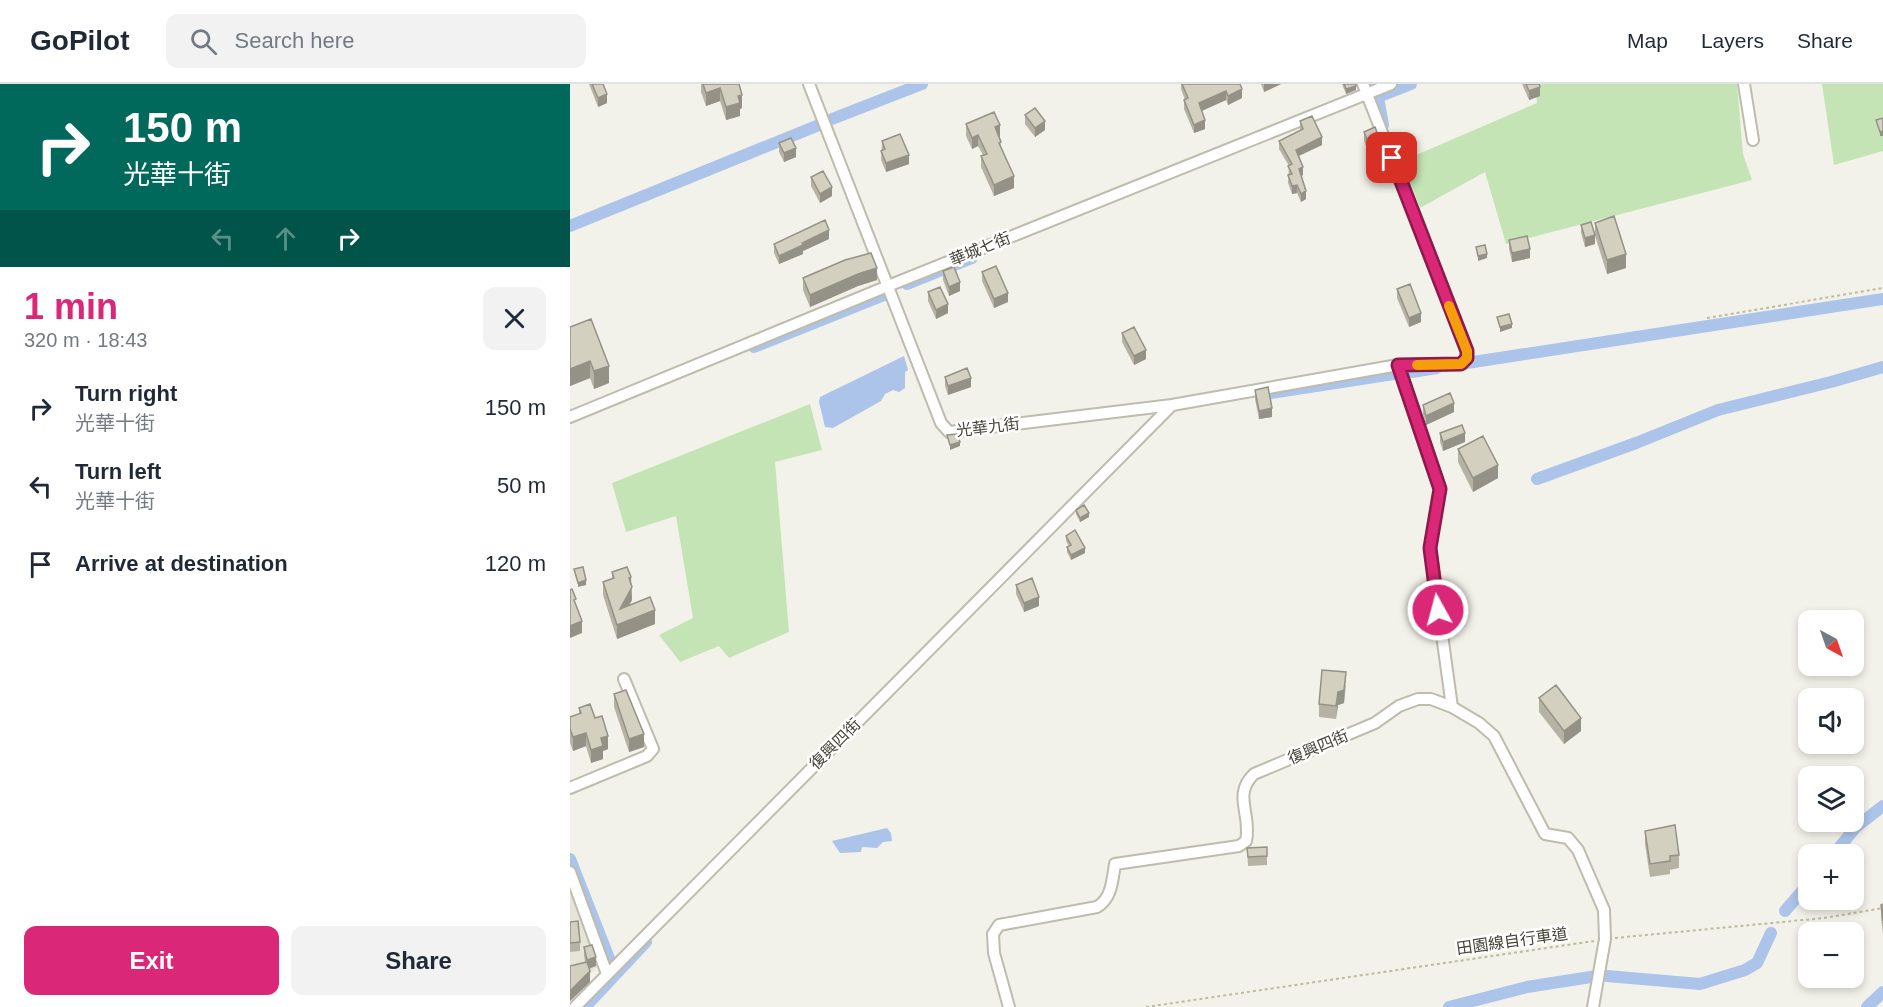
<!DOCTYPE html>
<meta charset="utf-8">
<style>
body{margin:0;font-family:Arial,"Noto Sans TC",sans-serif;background:#f2f2f3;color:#1f2937;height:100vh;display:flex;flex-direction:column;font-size:22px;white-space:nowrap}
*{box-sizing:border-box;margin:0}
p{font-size:20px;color:#747a83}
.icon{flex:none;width:33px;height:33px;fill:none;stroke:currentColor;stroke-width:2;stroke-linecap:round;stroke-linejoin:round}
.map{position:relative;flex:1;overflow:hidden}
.sheet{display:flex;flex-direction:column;background:#fff;width:570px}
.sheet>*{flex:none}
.banner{background:#00695c;color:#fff;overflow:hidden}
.needle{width:39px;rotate:140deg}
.buttons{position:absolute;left:1228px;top:526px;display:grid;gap:12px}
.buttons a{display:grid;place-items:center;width:66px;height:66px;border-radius:12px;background:#fff;box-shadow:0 3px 9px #0003;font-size:30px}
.pin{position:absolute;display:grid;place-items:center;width:51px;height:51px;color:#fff;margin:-26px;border-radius:12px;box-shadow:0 3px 9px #0006}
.me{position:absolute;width:66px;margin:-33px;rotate:353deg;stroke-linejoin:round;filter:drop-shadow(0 0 4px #0008)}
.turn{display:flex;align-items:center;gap:21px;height:126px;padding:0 24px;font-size:27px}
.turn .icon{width:78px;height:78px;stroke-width:2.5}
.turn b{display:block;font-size:42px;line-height:51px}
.lanes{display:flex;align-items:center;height:57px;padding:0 24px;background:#0003;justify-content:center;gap:30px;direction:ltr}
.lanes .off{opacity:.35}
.round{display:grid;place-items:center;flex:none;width:63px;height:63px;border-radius:12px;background:#f2f2f3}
.summary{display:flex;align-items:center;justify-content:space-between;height:102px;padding:0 24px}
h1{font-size:36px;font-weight:700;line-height:45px;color:#db2777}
.action{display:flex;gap:12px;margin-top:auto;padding:12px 24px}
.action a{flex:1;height:69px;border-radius:12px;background:#db2777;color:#fff;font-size:24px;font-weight:700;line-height:69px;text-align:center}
.action a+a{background:#f2f2f3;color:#1f2937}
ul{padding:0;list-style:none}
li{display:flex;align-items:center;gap:18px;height:78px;padding:0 24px}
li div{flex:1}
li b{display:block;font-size:22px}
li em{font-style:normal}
header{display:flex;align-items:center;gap:36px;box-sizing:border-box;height:84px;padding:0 30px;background:#fff;border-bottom:2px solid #e0e1e3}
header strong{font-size:28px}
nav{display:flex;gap:33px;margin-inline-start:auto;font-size:21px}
.search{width:420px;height:54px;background:#f2f2f3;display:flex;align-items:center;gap:15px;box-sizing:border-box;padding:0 21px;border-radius:12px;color:#747a83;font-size:22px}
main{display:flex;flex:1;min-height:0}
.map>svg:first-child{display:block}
.residential{fill:#e7e5d8}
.green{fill:#c5e4b6}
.water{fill:#acc3ea}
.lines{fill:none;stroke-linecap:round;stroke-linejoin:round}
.canal{stroke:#acc3ea;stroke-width:12}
.minor-casing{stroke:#bebcad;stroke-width:14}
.path{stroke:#beba9f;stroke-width:2;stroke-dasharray:3 3;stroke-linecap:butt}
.minor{stroke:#fff;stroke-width:10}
.wall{fill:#b6b3a5}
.shaded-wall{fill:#949286}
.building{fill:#d4d0c0;stroke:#949286;stroke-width:1.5}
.route-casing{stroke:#8e194d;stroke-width:15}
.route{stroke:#db2777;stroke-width:10}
.slow{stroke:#f59e0b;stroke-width:10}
.labels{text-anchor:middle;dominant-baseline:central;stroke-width:5;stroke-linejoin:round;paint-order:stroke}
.street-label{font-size:16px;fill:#464438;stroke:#fff}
</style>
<header>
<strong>GoPilot</strong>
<div class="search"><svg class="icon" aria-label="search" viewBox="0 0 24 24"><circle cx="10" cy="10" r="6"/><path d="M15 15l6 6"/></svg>Search here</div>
<nav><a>Map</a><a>Layers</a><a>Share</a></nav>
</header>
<main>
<section class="sheet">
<div class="banner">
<div class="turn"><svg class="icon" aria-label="right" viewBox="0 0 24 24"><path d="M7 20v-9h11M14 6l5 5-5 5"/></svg><div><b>150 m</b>光華十街</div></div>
<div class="lanes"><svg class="icon off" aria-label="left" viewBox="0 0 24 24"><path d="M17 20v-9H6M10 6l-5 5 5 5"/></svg><svg class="icon off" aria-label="ahead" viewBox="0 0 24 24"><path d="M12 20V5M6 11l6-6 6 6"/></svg><svg class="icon" aria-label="right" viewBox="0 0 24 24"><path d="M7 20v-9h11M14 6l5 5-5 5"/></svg></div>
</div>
<div class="summary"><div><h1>1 min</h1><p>320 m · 18:43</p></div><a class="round"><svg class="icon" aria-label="close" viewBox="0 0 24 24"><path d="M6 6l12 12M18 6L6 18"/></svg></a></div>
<ul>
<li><svg class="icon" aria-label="right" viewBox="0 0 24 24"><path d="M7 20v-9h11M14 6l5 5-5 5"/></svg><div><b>Turn right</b><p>光華十街</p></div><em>150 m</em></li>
<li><svg class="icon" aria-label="left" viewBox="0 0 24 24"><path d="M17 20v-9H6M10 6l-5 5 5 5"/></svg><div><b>Turn left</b><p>光華十街</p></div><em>50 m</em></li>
<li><svg class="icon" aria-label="arrive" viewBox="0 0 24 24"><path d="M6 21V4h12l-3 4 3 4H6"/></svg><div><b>Arrive at destination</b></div><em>120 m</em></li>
</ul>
<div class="action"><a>Exit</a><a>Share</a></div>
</section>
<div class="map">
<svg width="1313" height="923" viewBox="0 0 1313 923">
<rect width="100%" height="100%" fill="#f3f2ea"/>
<!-- residential -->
<path class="residential" d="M0,803L27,883L0,911Z"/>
<!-- green -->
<path class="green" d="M965,0H1167L1173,70L1182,96L936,160L915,88L850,124L832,77L967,19Z
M1252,0H1313V67L1264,81Z
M240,320L252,366L205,378L219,548L159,574L149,562L110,578L89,551L123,534L106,432L56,448L42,399Z"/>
<!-- water -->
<path class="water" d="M334,272L338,286L335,288V304L329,308L323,306L315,310L311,317L263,344L255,343L249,318L250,313Z
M317,744L321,749L322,757L313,758L307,764L292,763L291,768L270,769L262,757Z"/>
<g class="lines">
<!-- canal -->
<path class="canal" d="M262,35L352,0
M813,41L808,13L841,0
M0,142L249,41
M337,200L402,174
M184,263L314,211
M884,281L1313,215
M842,288L867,284
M694,310L830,289
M967,395L1066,359L1148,326L1261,298L1313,283
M1263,771L1286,743L1313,722
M0,775L42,882
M1215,827L1239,799
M1037,892L1130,900L1175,886L1187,879L1201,849
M15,923L76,858
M879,923L957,903L1027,892
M1297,923L1313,908"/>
<defs>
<path id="minor" d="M239,0L371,339L379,348L602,321L828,281
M793,0L897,266V274L891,280L828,281L870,404L860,464L882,623
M1174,0L1183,56
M0,333L318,202L821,0
M0,704L77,672L83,665L54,595
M0,788L37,890
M5,923L602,321
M439,923L424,869L423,850L429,841L527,823C542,814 542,797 545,780L669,762L676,757C682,730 662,711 684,690L805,639L829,622L848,615H861L882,623L909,639L924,652L975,750L998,754L1008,766L1034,826L1035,855L1023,923"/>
</defs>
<!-- minor casing -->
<use href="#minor" class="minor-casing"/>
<!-- path -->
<path class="path" d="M1137,234L1313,204
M1045,854L1254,834L1313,824
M576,923L1024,857"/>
<!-- minor -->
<use href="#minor" class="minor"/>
</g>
<!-- wall -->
<path class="wall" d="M19,0H33L37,19L28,23Z
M131,0H169L172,24L170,25V32L156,36L150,17L136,22L131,8Z
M611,0H670L672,14L658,21L656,16L632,27L635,45L624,49L614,25V16H615L611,5Z
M691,0H711L694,8Z
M772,0H785L786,6L776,10Z
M952,0H969L970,12L959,16Z
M455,31L475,46L465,53L455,40Z
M730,37L752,61L729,72L733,91L731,92L736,115L731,118L727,109L722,110L718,99L719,82L709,65V57L730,47Z
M396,40L430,53L431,64L444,104L424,112L411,83V72L413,71L408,62L402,65L396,52Z
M794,48L814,75L803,79L794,57Z
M312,57L339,80L316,88L311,76Z
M209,59L226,73L214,78L209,68Z
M241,93L262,112L250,119L241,102Z
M1025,139L1056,184L1037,190L1025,152Z
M1011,141L1025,160L1015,163L1011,149Z
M259,155L233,167V170L209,180L204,169V160Z
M939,156L960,174L942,178L939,165Z
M373,187L390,207L379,212L373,196Z
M412,188L438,218L424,224L412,197Z
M233,194L307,196L288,202L240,223L233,206Z
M827,205L851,238L839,243L827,214Z
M358,208L378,229L366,235L358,217Z
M0,243L39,299L24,305L20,294L0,302Z
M552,249L576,275L564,281L552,258Z
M375,293L401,303L378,311L375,302Z
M685,306L702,333L689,335L685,315Z
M853,321L884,328L856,341L853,330Z
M870,349L895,358L873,367L870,358Z
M888,365L928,394L903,408L888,378Z
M506,426L519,433L510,438L506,430Z
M496,452L515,469L501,476L497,468V463L499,462L496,457Z
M42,488L61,502L62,516L59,521L85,540L47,555L33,511V498L42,494Z
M446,501L469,522L454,528L446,510Z
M776,601L774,619L768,621L766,635L749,633V620Z
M44,610L74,663L59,668L44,623Z
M969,614L1011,647L994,660L969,628Z
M9,624L25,634L38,665L33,667V675L21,679L16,662L3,667L0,659V633L9,630Z
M1075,747L1109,771V784L1100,786V790L1080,793L1075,760Z
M677,764L697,772V781L678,782Z
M1313,820V850L1311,834V821Z
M0,838L10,858V867L0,868Z
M14,863L26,882L19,885L20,898L0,917V882L15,878L14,872Z"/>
<!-- shaded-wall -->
<path class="shaded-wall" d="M694,0H711L694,8Z
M786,2V6L776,10V5Z
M970,3V12L959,16V7Z
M150,4V17L136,22V9Z
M672,5V14L658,21V12Z
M656,7V16L629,28V19Z
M37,10V19L28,23V14Z
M172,11V24L170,25V32L156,36V23L168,12Z
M635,36V45L624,49V41Z
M475,37V46L465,53V44Z
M430,41V53L425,55V43Z
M1313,47V52H1310V48Z
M408,51V62L402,65V54Z
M752,53V61L726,73V66Z
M226,64V73L214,78V69Z
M814,66V75L803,79V70Z
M339,71V80L316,88V79Z
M733,83V91L729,93V85Z
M444,92V104L424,112V101Z
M727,101V109L722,110V102Z
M262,103V112L250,119V110Z
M736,107V115L731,118V110Z
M259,146V155L233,167V170L209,180V172L232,159Z
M1025,151V160L1015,163V154Z
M960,165V174L942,178V169Z
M917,170V174L908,177V172Z
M1056,170V184L1037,190V176Z
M307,184V196L288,202L240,223V211L288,190Z
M390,198V207L379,212V203Z
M438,209V218L424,224V215Z
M378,220V229L366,235V226Z
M851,229V238L839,243V234Z
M942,240V244L930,248V243Z
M576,266V275L564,281V272Z
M20,277V294L0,302V285Z
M39,282V299L24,305V287Z
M401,294V303L378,311V302Z
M884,319V328L856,341V332Z
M702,324V333L689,335V327Z
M895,349V358L873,367V358Z
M390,358V362L380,366V361Z
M928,381V394L903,408V394Z
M519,429V433L510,438V434Z
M515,464V469L501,476V471Z
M61,493L62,516L50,538V525L59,494Z
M16,496V501L8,503V499Z
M469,513V522L454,528V519Z
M85,526V540L47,555V541Z
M12,537V549L0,554V542Z
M776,588L774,619L768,621L766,635L768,608Z
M1011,634V647L994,660V647Z
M16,649V662L3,667V653Z
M74,650V663L59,668V655Z
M38,652V665L33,667V675L21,679V666L31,654Z
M26,873V882L17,885V876Z
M20,887V898L0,917V907Z"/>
<!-- building -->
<path class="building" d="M22,0H33L37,10L28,14Z
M133,0H169L172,11L168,12L170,19L156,23L150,4L136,9Z
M612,0H670L672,5L658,12L656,7L629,19L635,36L624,41L614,16L618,14Z
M774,0H785L786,2L776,5Z
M956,0H969L970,3L959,7Z
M465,24L475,37L465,44L455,31Z
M424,28L430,41L425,43L431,58L429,59L444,92L424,101L411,72L417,70L408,51L402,54L396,40Z
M742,32L752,53L726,66L733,83L729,85L736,107L731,110L727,101L722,102L718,91L722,90L718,82L722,80L709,57L733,45L730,37Z
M1313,34V47L1310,48L1306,36Z
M805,43L814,66L803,70L794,48Z
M330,50L339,71L316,79L311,67L315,65L312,57Z
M221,54L226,64L214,69L209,59Z
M253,87L262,103L250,110L241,93Z
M1044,132L1056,170L1037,176L1025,139Z
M255,136L259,146L232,159L233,161L209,172L204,160Z
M1021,138L1025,151L1015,154L1011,141Z
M957,152L960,165L942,169L939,156Z
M915,161L917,170L908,172L906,163Z
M301,169L307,184L288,190L240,211L233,194L275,176Z
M426,182L438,209L424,215L412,188Z
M384,183L390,198L379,203L373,187Z
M840,200L851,229L839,234L827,205Z
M370,203L378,220L366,226L358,208Z
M939,230L942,240L930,243L927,233Z
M21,235L39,282L24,287L20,277L0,285V243Z
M564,243L576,266L564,272L552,249Z
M397,284L401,294L378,302L375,293Z
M698,303L702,324L689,327L685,306Z
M880,309L884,319L856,332L853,321Z
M892,341L895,349L873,358L870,349Z
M387,350L390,358L380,361L377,351Z
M913,352L928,381L903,394L888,365Z
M514,421L519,429L510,434L506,426Z
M505,446L515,464L501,471L497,463L501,461L496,452Z
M13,483L16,496L8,499L4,485Z
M57,483L61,493L59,494L62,503L50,525L80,513L85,526L47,541L33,498L44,494L42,488Z
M462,494L469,513L454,519L446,501Z
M2,505L6,515L4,516L12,537L0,542V506Z
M752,586L776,588L774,606L768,608L766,622L749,620Z
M986,601L1011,634L994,647L969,614Z
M56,606L74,650L59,655L44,610Z
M20,620L25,634L32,632L38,652L31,654L33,662L21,666L16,649L3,653L0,645V633L11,629L9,624Z
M1105,741L1109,771L1100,772V777L1080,780L1075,747Z
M697,763V772L678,773L677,764Z
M1313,820V837L1311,821Z
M8,837L10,858L0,859V838Z
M22,861L26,873L17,876L14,863Z
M17,878L20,887L0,907V882Z"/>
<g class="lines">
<defs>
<path id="route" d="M822,74L897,267V274L891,280L828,281L870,405L860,464L868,526"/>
</defs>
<!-- route casing -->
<use href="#route" class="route-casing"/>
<!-- route -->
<use href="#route" class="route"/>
<!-- slow -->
<path class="slow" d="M847,281L891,280L897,274V267L879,222"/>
</g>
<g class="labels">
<!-- street labels -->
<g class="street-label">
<text transform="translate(410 165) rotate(-22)">華城七街</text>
<text transform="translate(418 343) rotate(-7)">光華九街</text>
<text transform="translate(265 660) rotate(-45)">復興四街</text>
<text transform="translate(748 663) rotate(-23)">復興四街</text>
<text transform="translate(942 857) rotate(-8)">田園線自行車道</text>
</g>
</g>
</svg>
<div class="buttons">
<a><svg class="needle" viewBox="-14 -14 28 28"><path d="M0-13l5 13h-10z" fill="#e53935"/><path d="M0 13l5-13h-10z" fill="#747a83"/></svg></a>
<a><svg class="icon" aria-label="sound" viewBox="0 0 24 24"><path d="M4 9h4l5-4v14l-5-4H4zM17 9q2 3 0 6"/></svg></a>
<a><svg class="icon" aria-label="layers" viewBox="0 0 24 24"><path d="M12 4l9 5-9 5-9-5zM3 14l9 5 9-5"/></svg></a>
<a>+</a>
<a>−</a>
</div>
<div class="pin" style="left:822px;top:74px;background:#d93025"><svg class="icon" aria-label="arrive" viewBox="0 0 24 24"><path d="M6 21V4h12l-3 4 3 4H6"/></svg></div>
<svg class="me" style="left:868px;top:526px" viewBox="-20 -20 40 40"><circle r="17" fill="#db2777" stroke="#fff" stroke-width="3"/><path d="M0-11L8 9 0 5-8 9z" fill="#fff"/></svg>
</div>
</main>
